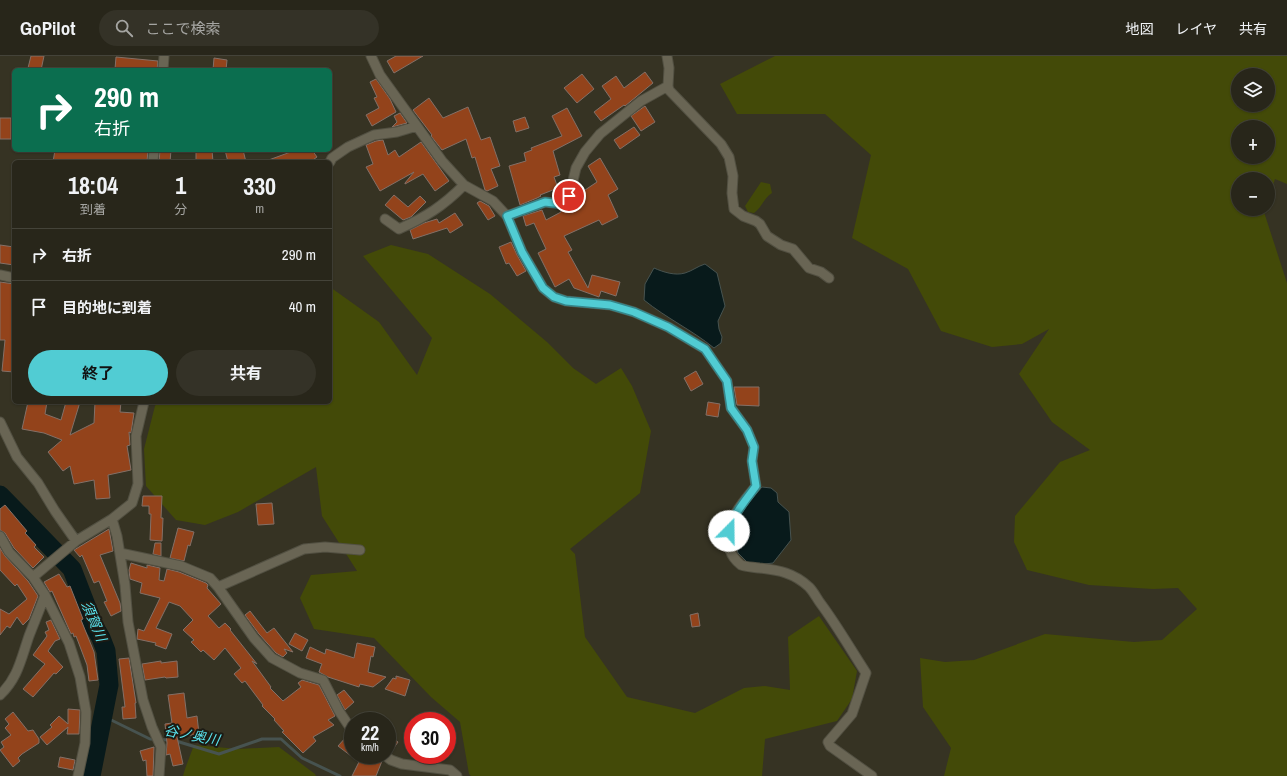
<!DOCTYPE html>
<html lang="ja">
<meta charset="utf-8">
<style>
body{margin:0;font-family:"Archivo Narrow","Noto Sans JP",sans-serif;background:#343227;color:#f1f3f6;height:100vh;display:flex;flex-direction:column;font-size:15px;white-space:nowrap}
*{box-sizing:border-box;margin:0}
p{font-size:13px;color:#a5a5a2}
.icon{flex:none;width:22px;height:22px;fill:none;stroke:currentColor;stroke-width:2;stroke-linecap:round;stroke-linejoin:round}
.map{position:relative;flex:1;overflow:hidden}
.drawer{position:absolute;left:12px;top:104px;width:320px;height:244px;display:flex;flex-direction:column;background:#28261a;border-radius:6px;box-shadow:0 1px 3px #0004,0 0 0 1px #444339}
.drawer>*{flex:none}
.guide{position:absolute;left:12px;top:12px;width:320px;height:84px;border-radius:6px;box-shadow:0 1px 3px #0004,0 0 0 1px #444339;background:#0b6e4f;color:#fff;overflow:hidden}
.controls{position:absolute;left:1231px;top:12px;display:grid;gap:8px}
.controls a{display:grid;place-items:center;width:44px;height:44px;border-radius:50%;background:#28261a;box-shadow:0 1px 3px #0004,0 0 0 1px #444339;font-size:20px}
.speed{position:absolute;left:344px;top:656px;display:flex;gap:8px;font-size:20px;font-weight:700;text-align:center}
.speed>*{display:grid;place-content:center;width:52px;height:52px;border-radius:50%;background:#28261a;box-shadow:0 1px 3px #0004,0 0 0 1px #444339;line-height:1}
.speed small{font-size:10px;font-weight:400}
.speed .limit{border:6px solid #d22;background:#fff;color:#111}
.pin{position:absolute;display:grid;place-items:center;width:34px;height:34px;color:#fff;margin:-17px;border:2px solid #fff;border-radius:50%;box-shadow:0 1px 4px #0007}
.me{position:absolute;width:44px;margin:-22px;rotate:22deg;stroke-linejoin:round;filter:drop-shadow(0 0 3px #0008)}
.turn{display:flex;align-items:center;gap:14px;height:84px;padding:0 16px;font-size:18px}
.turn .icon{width:52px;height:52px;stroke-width:2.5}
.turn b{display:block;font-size:28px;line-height:34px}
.eta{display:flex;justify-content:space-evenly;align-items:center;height:68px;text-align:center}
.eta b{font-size:24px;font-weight:700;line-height:28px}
.primary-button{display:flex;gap:8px;margin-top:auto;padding:8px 16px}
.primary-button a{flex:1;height:46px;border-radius:24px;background:#51ccd3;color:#111;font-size:16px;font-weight:700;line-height:46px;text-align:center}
.primary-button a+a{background:#343227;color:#f1f3f6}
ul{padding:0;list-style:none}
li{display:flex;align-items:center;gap:12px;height:52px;padding:0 16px;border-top:1px solid #444339}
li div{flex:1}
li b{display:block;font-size:15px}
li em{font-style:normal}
header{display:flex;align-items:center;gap:24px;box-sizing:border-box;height:56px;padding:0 20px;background:#28261a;border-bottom:1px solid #444339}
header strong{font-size:19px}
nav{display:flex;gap:22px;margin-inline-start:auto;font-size:14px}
.search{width:280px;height:36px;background:#343227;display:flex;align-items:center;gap:10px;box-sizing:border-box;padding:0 14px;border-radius:22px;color:#a5a5a2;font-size:15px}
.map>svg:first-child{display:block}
.green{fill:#434a08;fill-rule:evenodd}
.water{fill:#081a1b;stroke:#475350}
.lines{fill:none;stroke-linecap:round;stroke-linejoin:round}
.stream{stroke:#475350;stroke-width:3}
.river{stroke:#081a1b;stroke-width:19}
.building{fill:#93431b;stroke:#837067}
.street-casing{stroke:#525042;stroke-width:11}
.street{stroke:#696554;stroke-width:9}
.route-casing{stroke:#358589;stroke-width:10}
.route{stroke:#51ccd3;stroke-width:7}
.labels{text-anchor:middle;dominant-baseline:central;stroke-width:4;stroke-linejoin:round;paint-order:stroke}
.water-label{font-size:14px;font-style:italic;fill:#5ae5f0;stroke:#1c1b14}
</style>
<header>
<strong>GoPilot</strong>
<div class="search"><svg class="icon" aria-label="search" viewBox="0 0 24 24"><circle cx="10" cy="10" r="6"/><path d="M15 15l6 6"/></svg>ここで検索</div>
<nav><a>地図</a><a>レイヤ</a><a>共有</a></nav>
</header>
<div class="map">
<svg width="1287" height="720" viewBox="0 0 1287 720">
<rect width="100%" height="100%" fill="#363323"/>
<!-- green -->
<path class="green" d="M775,0H1287V128L1275,123L1268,144V123H1238V153H1265L1264,156L1287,227V720H944L951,692L923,651L920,602L945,606L974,604L1045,578L1134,586L1162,584L1197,553L1178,532L1153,533L1089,529L1027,514L1014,486L1015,460L1060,406L1090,394L1052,366L1019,318L1049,273L1022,288L992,291L941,275L908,213L852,182L871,99L825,58H737L720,28ZM1238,19H1268V49H1238ZM1238,71H1268V101H1238Z
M761,126L770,128L772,137C764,142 762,151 754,157L748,156L745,150Z
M391,189L428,198L490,238L547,286L573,312L596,328L621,312L632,330L651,375L640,437L570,493L575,498L585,581L627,641L695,657L744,632L765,630L790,634L788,581L819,560L857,615L852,643L837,665L765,683L762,720H471L469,718L460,666L431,641L374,582L314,573L300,542L311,519L357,515L322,460L316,411L238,456L205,469L176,464L146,430L144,393L155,350L157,346H330V231L379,266L417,319L432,282L363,200Z
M194,689L238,693L279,691L315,718L316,720H183L185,713Z"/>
<!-- water -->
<path class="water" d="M705,208L717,217L725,250L718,265L719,273L722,281L721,287L714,292C692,274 666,262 644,244L645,228L654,212C663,216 675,220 685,217C692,215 698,210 705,208Z
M762,431L771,432L777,437L778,446L789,456L791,484L773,507L756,509L748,507L738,497L734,484L737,459Z"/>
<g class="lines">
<!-- stream -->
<path class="stream" d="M103,660L150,683L170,684
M176,685L219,698L262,683H281L302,702L340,720"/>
<!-- river -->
<path class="river" d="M0,439L72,513L94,570L101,582L106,595L109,629L91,720"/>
</g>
<!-- building -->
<path class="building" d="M31,0H44L41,14L28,12Z
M396,0H423L394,17L387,5Z
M116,1L158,5L157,14L115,13Z
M214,2L227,4L226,14H213Z
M645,16L653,27L625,50L624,49L601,65L594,56L611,43L602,30L616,20L624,32Z
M582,18L594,33L577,47L564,32Z
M376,23L390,43L396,56L372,70L366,59L379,52L374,42L377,41L370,26Z
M429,42L443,62L468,51L481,84L490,81L500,110L491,113L498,130L487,135L485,134L475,101L472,102L466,83L442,94L431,80L432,79L413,54Z
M645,50L655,66L641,75L631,60Z
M567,52L582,80L553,95L560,119L554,121L558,132L540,139L541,140L537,142L520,149L509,110L526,105L524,97L532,94L531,92L562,80L552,60Z
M400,57L407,67L392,71L397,66L394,60Z
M525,61L529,72L516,76L513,65Z
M0,62H11V83H0Z
M634,71L640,79L620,93L614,84Z
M383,84L388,99L395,94L399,101L421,86L449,125L435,135L423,118L405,128V127L414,116L380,135L366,111L373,108L366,89L376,85Z
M55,94H148L147,106H120L92,104L91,106H53Z
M160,94H171L170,106H159Z
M196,94H212L213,106H196Z
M225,94H243L246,106H228Z
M296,94H312L317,101L310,106H266V105Z
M600,102L618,133L608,139L618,161L602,169L599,164L564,180L572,194L568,196L588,232L592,219L620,226L616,240L601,235L599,241L574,232L569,223L555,231L538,197L546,193L534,167L526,170L523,160L542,154L546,164L561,156V154L586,142L582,136L597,126L588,110Z
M394,139L408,151L420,140L426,146L411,161L403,164L385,149Z
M480,145L489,150L495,160L488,164L477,147Z
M455,157L463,169L450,177L447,172L413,183L410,174L424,167L437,163L439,167Z
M511,186L517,199L526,215L517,220L509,207L506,208L499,191Z
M0,189L14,191V209L0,207Z
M0,226L14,228V316L2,315L5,284H0Z
M696,315L703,328L691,335L684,322Z
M734,331H759V350L737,349Z
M28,346H47L45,358L61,364L66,346H80L70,379L94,367L95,346H121L120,356L134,357L131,377L129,376L130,389L127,390L131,414L108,419L110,442L96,443L94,424L74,428L70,410L63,415L48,396L62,384L44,377L22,373Z
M708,346L720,348L718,361L706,359Z
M143,440H162L161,462H163L162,485L150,484L151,458H149V450H142Z
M272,447L274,468L258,469L256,448Z
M5,449L27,475L25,477L36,489L34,491L44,501L33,512L14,492L5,477L0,474V453Z
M178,472L194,476L190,490L188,489L184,505L170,502Z
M109,473L113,495L100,499L120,547L121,555L111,560L104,546L107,545L99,525L94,527L82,499L80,501L74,494Z
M155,487H161V500L153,498Z
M0,492L5,500L28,525L38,540L29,563L23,569L17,561L10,572L7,570L0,579V553L9,558L27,543L17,528L15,530L0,514Z
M131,507L147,512V509L160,512L159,524L164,525L167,513L179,516L206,527L208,529L207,532L221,548L208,560L219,572L225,567L231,573L230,574L257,608L252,605L271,631L270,632L283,645L301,631L298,627L302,624L319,629L335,660L328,664L334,669L313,681L316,685L303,697L282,676L284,675L274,664L275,663L262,650L263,649L245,625L242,627L234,618L241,612L225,592L214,604L203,594L201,596L191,586L194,584L183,574L193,564L180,550L169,546L156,572L172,578L166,593L155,589L156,587L137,583L138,573L144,575L160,542L140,537L142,527L130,523L129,514Z
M59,518L67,531L70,530L83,563L81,564L94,596L98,624L89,625L87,609L76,580L74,581L73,577L71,578L52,535L50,536L44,526Z
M250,555L267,577L274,572L293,596L284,593L287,597L283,601L276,597L259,578L245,559Z
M698,557L700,570L692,571L690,559Z
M51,564L60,583L55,585L48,595L63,611L56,618L54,617L33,641L23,633L45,608L33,599L47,580L45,576L49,574L46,566Z
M295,577L308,584L302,595L289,588Z
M357,587L375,591L373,601L371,600L368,616L386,621L373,631L360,628L359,631L328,621L319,616L321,610L322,608L306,602L310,591L325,598L326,593L354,602Z
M129,602L136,647H135L136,662L123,663L122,651H125L119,603Z
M161,605V607L177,605L178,621L166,622L165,621L145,624L142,608Z
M396,620L410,624L405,640L385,633L393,622L396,623Z
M344,634L354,646L345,654L337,639Z
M184,637L187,662L197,660L199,678L177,681L183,708L173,710L170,698L166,699L167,687L165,668L172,667L168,639Z
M68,653L80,654L79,678H67L68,671L47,689L40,681L52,671L50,669L59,660L68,668Z
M13,656L28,675L33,674L39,683V687L22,698L18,702L20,705L13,711L0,694L4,691L1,686L11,679L5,672L9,668L5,663Z
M387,678L398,686L391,696L387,694Z
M347,680L353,684V699H373L379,701L382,705L376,720H352L359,706L338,690Z
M154,691L153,720H147L146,704L143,705L140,695Z
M60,701L75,704L73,714L58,711Z"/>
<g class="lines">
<defs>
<path id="street" d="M371,0L380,19L442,105L464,129L493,145L507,160L522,196L543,232L554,241L566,245L610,249L634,256L668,271L705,293L727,325L731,352L747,374L754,391L752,405L756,430C742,447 721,470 730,494C732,500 736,505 741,509C746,511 754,511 759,512C779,514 794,517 809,531C814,536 817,543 821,548C838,571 851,594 866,617L852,658L828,686L830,690L872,720
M667,0L669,12L668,30L669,34L721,88L729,101L733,120L732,137L734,153L743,160L756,165L760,168L767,180L781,189L793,193L809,212L821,216L829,222
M163,14L164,0
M153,106L154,94
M330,106L332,102L348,91L374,79L397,76L417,70
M507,160L545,146L562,148L569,141L576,112L585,96L600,78L641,45L668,30
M385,163L399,173C426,161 443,150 464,129
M0,219L14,222
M0,366L17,401L38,427L55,455L76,485
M112,463L117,480L125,529L128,566L143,644L152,671L161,691L159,720
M0,480L9,496L33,521L45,539L69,587L80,621L86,656L85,687L78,720
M120,497L181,510L210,522L218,531L254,582L272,602L300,617L323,624L339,655L353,676
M33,521L76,485L112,463L132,447L138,428L136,380L144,346
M218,531L304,493L325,491L360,494
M0,639C18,622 21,603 29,580C34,567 40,553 45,539
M384,699L391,704L402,708L450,714L457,720"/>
</defs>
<!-- street casing -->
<use href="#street" class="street-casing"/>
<!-- street -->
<use href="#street" class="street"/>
</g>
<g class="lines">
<defs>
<path id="route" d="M569,140L562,148L545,146L507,160L522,196L543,232L554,241L566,245L610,249L634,256L668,271L705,293L727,325L731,352L747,374L754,391L752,405L756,430C745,445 734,457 729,475"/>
</defs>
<!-- route casing -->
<use href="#route" class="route-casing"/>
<!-- route -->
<use href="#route" class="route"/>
</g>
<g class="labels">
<!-- water labels -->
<g class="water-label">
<text transform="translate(94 565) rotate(67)">須賀川</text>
<text transform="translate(192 679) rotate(11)">谷ノ奥川</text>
</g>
</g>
</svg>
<div class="controls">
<a><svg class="icon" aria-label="layers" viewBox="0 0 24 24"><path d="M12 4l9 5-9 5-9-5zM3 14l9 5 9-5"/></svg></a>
<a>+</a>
<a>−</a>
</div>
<div class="speed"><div>22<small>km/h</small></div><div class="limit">30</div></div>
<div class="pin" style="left:569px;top:140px;background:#d93025"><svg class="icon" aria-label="arrive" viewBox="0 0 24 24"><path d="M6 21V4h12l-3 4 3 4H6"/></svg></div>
<svg class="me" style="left:729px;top:475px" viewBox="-20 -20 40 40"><circle r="19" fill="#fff"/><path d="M0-13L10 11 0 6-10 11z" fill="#51ccd3"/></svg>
<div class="guide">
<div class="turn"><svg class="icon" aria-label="right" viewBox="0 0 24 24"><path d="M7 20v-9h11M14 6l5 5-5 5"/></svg><div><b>290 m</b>右折</div></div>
</div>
<section class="drawer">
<div class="eta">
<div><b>18:04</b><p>到着</p></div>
<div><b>1</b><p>分</p></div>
<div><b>330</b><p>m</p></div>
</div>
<ul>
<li><svg class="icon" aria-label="right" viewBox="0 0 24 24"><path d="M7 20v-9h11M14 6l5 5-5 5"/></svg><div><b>右折</b></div><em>290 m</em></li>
<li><svg class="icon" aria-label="arrive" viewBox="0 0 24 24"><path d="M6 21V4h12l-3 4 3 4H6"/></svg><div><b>目的地に到着</b></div><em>40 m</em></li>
</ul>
<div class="primary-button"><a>終了</a><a>共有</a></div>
</section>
</div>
